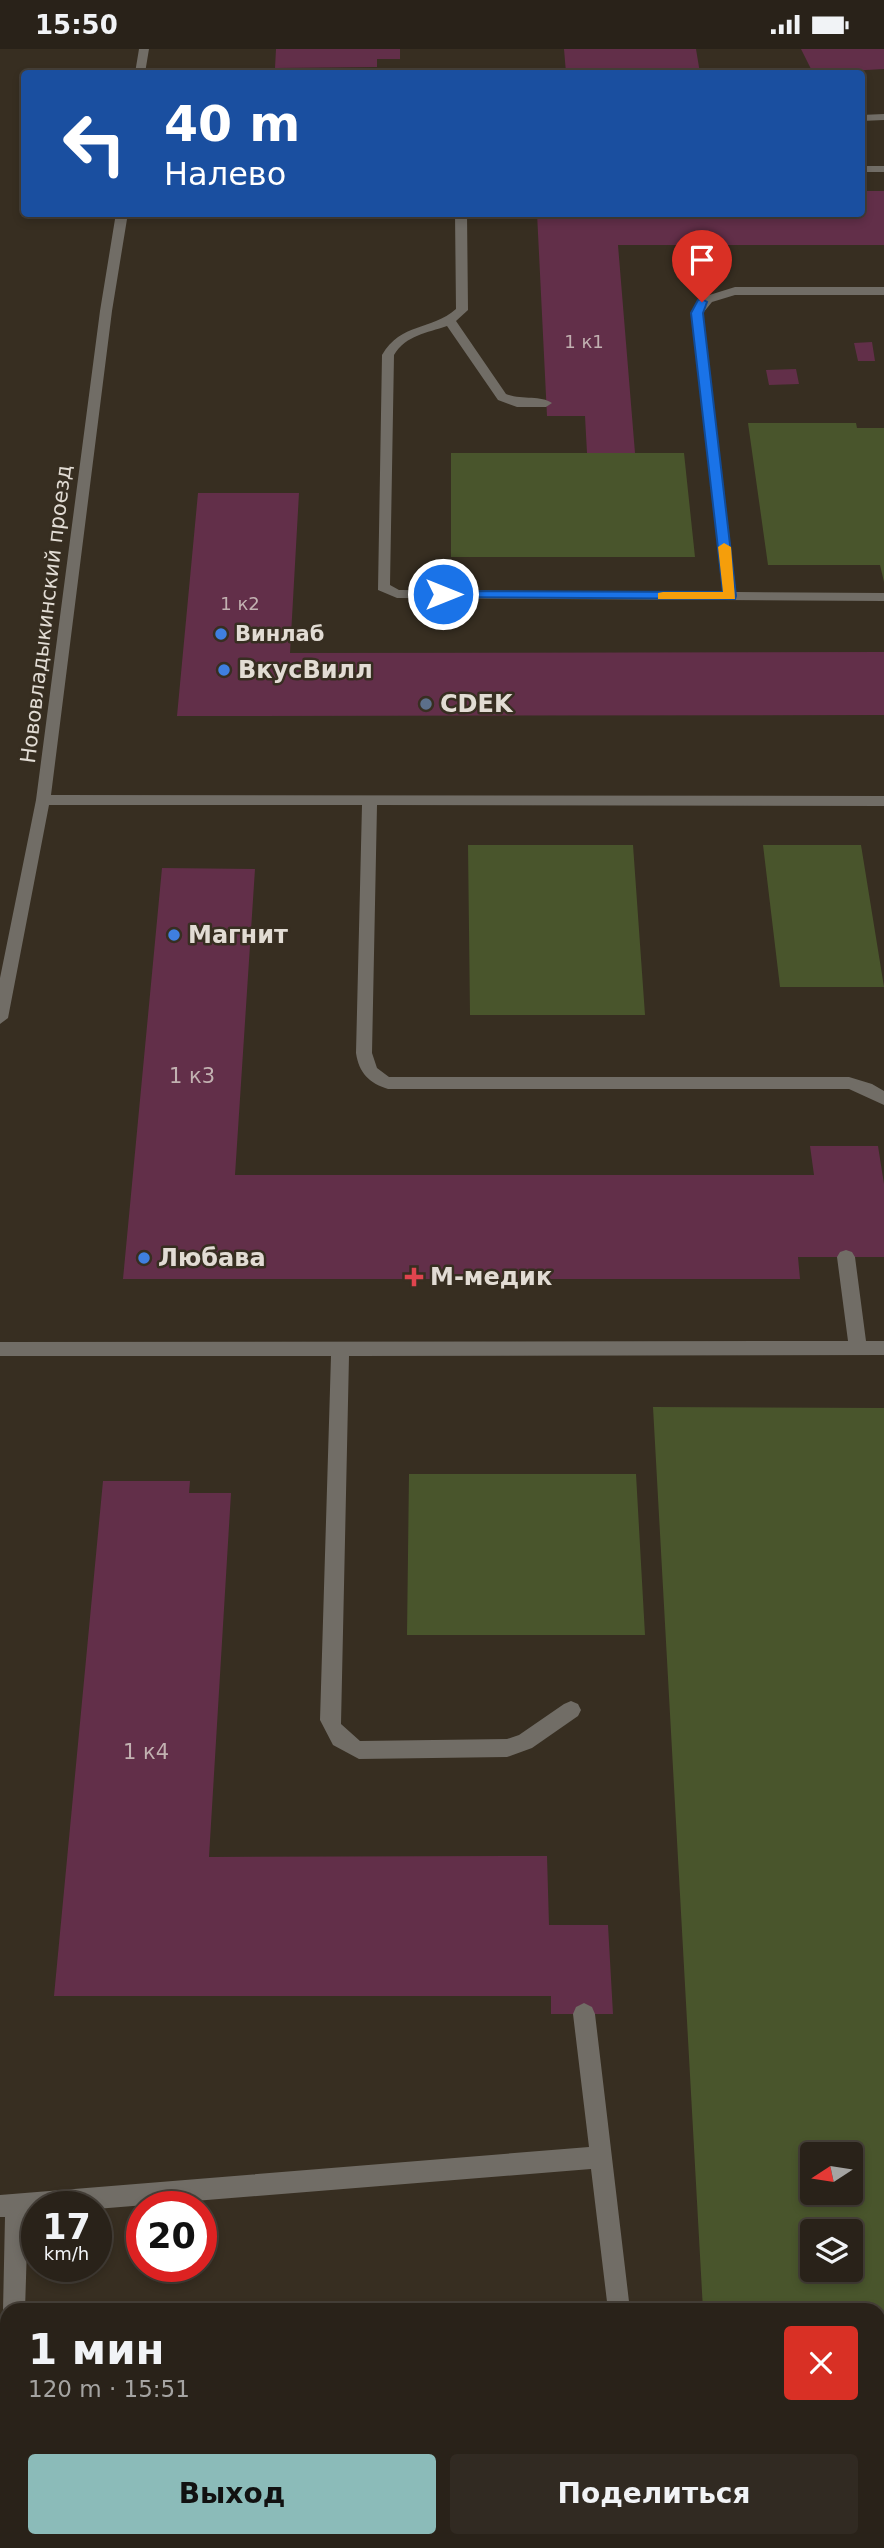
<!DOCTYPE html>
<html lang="ru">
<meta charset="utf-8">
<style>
body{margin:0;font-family:"DejaVu Sans",sans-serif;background:#312a22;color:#f1f3f6;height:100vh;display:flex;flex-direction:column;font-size:26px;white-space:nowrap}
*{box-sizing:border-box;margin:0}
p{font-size:23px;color:#a5a4a2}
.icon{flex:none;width:38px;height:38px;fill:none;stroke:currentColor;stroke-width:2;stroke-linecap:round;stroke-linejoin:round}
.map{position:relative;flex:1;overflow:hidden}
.details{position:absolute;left:0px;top:2254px;width:886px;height:245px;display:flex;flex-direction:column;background:#292219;border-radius:21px 21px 0 0;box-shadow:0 4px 10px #0003,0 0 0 2px #453f38}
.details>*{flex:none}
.banner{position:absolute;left:21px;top:21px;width:844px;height:147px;border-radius:7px;box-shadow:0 4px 10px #0003,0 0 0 2px #453f38;background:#1a4fa0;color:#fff;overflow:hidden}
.needle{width:46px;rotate:258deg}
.fabs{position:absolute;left:800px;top:2093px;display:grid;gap:14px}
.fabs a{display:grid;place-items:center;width:63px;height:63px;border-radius:7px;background:#292219;box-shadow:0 4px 10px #0003,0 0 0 2px #453f38;font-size:35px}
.speed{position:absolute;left:21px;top:2142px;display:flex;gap:14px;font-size:35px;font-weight:700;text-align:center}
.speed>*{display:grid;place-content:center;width:91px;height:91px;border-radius:50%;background:#292219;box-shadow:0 4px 10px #0003,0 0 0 2px #453f38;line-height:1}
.speed small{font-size:18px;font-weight:400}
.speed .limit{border:10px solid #d22;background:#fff;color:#111}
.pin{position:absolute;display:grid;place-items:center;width:60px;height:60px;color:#fff;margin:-72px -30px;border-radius:50% 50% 50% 0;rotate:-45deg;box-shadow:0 0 7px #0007}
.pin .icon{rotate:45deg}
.me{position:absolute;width:77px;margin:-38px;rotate:90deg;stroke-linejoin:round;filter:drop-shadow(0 0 5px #0008)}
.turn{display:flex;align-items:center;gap:24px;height:147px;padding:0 28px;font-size:32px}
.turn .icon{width:91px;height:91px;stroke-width:2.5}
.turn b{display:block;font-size:49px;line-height:60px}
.round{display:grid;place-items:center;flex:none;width:74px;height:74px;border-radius:7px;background:#312a22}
.summary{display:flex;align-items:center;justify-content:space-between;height:119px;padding:0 28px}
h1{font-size:42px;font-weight:800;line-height:52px}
.button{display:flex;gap:14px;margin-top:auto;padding:14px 28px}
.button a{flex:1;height:80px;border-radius:7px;background:#8bbbb9;color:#111;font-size:28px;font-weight:800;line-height:80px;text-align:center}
.button a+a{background:#312a22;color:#f1f3f6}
.status{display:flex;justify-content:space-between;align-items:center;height:49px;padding:0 35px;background:#292219;direction:ltr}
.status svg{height:19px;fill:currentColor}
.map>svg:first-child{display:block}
.green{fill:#49552c;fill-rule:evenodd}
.building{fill:#622f49}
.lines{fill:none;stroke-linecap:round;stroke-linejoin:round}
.minor{fill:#716d66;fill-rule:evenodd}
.route{fill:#1a73e8;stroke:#114b97;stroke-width:2}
.slow{fill:#f59e0b}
.shop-dot{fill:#3f7fe0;stroke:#372e21;stroke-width:2.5}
.service-dot{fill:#5c6f8a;stroke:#372e21;stroke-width:2.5}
.health-dot{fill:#e0444e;stroke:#372e21;stroke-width:2.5}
.labels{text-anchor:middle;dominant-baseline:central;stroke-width:5;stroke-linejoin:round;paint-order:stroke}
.far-number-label{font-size:18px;fill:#c2b1b1}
.far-street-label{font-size:21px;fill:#e2dcd4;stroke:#372e21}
.far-poi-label{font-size:21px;font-weight:bold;fill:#e2dcd4;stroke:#372e21;text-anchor:start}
.number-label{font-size:21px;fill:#c2b1b1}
.poi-label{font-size:24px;font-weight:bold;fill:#e2dcd4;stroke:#372e21;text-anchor:start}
</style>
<div class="status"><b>15:50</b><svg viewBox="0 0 49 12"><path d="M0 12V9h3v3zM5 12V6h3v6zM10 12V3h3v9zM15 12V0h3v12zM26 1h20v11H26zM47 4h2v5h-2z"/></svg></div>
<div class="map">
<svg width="884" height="2499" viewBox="0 0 884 2499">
<rect width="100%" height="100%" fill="#372e21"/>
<!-- green -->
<path class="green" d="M748,374H856L857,379H884V533L880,516H768Z
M451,404H684L695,508H451Z
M468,796H633L645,966H470Z
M763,796H861L884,938H780Z
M653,1358L884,1359V2499H726L723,2492H878V2261H703ZM850,2105V2144H812V2105ZM850,2182V2221H812V2182Z
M409,1425H636L645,1586H407Z"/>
<!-- building -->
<path class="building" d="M276,0H400V10H377V18L275,19Z
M564,0H696L700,24H566Z
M801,0H884V20L813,24Z
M861,142H884V196H618L635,404H587L585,367H547L537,164H861Z
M872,293L875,312H858L854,294Z
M796,320L799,335L769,336L766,321Z
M198,444H299L290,604L884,603V666L177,667Z
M162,819L255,820L235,1126H814L810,1097H878L884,1135V1208H798L800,1230H123Z
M103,1432H190L189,1444H231L209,1808L547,1807L549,1876H608L613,1965H551V1947H54Z"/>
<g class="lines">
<!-- minor -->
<path class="minor" d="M139,0H149L145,24H135Z
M884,65V71L861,72V66Z
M861,117H884V123H861Z
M116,164H128L112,262L51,746L884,747V757L377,756L372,1004L377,1019L389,1028H849L872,1035L884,1042V1056L849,1040H388C369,1034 359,1024 356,1004L362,756H49L8,969L0,975V929L36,751L100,262Z
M455,164H467L468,261L456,272L506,345C521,351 541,346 552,354L546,358H517L498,351L447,277C427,284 406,286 394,306L390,536L399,541L723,543L691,264L703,248L735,238H884V246H735L712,253L703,264L736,543L884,544V552L397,549L378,541L382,306C401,273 431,282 456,260Z
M846,1201L852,1203L855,1208L866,1292H884V1306L349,1307L341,1675L360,1692L507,1690L519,1686L564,1655L571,1652L578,1655L581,1661L578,1667L532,1699L507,1708L359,1710L333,1696L320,1671L331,1307H0V1293L848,1292L837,1208L840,1203Z
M584,1954L592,1958L595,1965L630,2261H608L591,2120L96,2160V2158H37V2165L28,2166L25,2261H7L6,2269L3,2261L5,2168H0V2146L589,2098L573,1965L576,1958Z
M659,2492H683V2499H659Z"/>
</g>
<!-- route -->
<path class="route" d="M702,250L707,253L703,264L736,547L735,550L438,548V543L443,542L723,543L691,264L698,251Z"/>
<!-- slow -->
<path class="slow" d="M724,494L731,498L735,550H658V544L663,543H723L718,498Z"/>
<!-- markers -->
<g class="shop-dot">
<circle cx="221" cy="585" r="7"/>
<circle cx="224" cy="621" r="7"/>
<circle cx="174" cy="886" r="7"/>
<circle cx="144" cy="1209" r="7"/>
</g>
<circle class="service-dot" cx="426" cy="655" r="7"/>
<path class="health-dot" d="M410.5 1217.5h7v7h7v7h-7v7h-7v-7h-7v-7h7z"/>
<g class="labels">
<!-- far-number labels -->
<g class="far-number-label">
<text x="584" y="292">1 к1</text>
<text x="240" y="554">1 к2</text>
</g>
<!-- far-street labels -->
<g class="far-street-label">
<text transform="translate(46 565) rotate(-83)">Нововладыкинский проезд</text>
</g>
<!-- far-poi labels -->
<g class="far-poi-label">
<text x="235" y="585">Винлаб</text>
</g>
<!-- number labels -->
<g class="number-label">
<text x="192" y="1027">1 к3</text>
<text x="146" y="1703">1 к4</text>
</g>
<!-- poi labels -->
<g class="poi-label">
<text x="238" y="621">ВкусВилл</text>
<text x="440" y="655">CDEK</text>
<text x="188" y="886">Магнит</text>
<text x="158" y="1209">Любава</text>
<text x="430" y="1228">М-медик</text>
</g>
</g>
</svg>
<div class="fabs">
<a><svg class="needle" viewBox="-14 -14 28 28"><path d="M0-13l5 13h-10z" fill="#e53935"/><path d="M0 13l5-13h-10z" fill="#a5a4a2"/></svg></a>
<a><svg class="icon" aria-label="layers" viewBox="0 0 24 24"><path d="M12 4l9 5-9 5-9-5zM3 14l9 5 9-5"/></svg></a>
</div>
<div class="speed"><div>17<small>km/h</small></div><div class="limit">20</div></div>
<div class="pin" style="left:702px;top:253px;background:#d93025"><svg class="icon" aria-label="arrive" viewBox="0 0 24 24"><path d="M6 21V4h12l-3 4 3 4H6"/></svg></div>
<svg class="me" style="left:443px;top:545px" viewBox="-20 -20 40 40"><circle r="17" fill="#1a73e8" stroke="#fff" stroke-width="3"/><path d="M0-11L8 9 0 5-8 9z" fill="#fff"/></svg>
<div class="banner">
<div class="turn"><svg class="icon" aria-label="left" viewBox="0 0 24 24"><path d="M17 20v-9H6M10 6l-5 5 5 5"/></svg><div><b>40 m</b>Налево</div></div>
</div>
<section class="details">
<div class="summary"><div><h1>1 мин</h1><p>120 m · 15:51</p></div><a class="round" style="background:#d93025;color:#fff"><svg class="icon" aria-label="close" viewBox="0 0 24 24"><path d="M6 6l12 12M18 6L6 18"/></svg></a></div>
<div class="button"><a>Выход</a><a>Поделиться</a></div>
</section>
</div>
